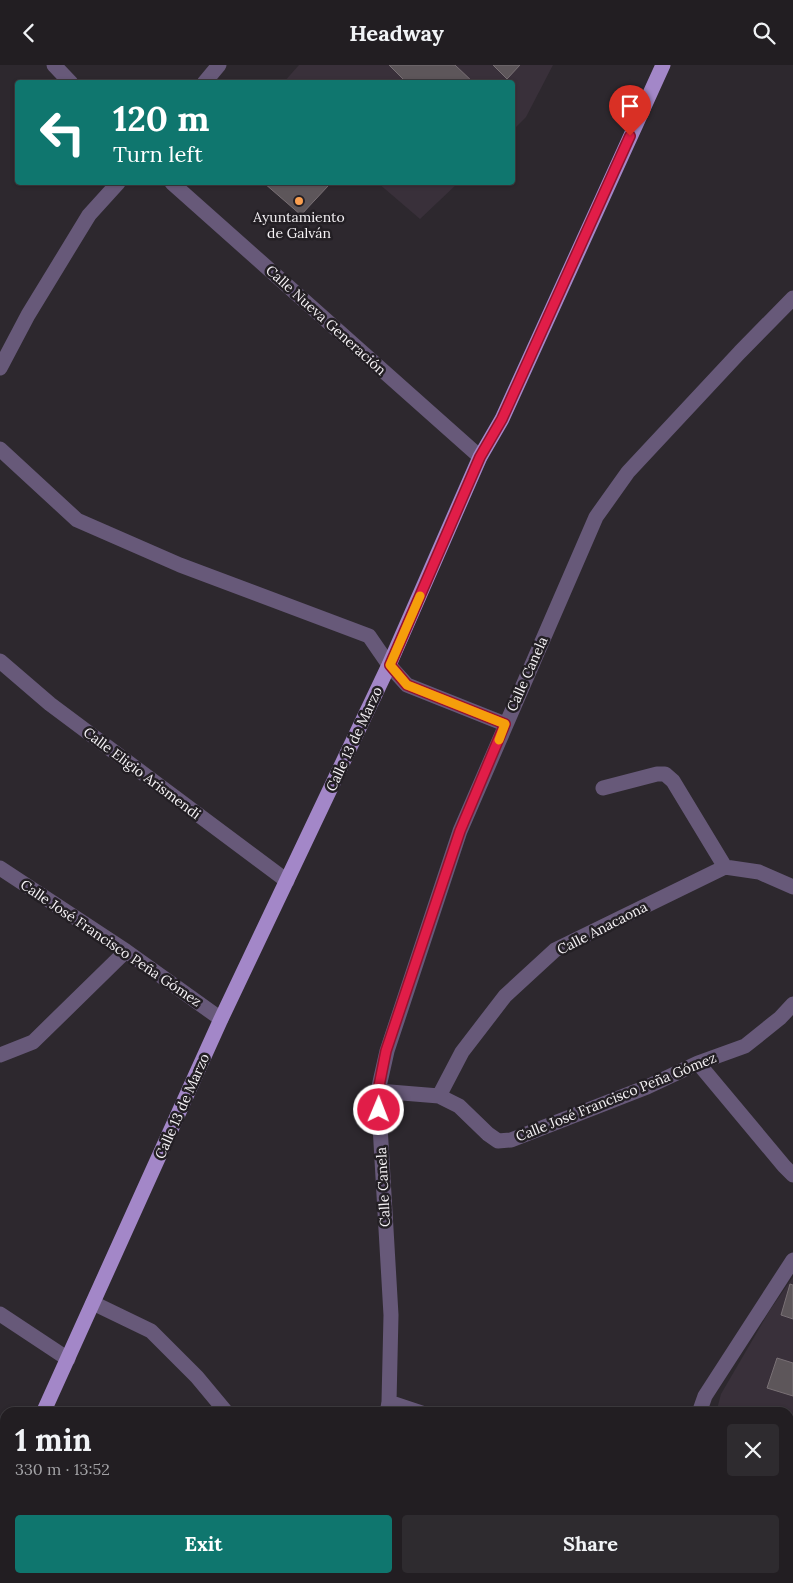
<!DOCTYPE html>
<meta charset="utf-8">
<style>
body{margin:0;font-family:Lora,serif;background:#2e2b2f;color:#f1f3f6;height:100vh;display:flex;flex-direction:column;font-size:19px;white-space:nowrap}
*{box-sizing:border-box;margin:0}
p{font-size:16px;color:#a2a2a5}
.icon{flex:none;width:28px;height:28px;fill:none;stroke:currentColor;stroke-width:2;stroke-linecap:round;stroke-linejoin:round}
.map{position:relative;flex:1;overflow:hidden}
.panel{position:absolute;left:0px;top:1342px;width:794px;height:176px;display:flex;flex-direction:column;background:#221e22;border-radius:15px 15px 0 0;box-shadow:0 1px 4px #0004,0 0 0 1px #3f3c40}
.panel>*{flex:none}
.top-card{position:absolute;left:15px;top:15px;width:500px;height:105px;border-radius:5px;box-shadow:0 1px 4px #0004,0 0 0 1px #3f3c40;background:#0f766e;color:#fff;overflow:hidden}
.pin{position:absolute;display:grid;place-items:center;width:42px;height:42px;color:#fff;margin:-51px -21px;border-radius:50% 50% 50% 0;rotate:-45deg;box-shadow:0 0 5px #0007}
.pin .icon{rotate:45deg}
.me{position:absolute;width:55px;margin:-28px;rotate:1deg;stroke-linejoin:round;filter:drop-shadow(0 0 4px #0008)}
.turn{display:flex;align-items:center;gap:18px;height:105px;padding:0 15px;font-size:22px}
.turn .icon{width:65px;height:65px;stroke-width:2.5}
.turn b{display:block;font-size:35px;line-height:42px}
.round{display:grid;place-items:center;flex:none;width:52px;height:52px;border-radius:5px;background:#2e2b2f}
.head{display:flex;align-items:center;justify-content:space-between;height:85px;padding:0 15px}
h1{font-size:30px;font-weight:800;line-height:38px}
.action{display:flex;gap:10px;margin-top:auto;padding:10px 15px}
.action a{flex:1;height:58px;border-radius:5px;background:#0f766e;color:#fff;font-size:20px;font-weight:800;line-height:58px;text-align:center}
.action a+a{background:#2e2b2f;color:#f1f3f6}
header{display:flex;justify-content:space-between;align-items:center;height:65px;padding:0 15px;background:#221e22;font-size:22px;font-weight:800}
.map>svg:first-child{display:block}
.built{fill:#39303a}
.building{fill:#5d565a;stroke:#797075}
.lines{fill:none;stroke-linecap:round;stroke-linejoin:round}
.minor{stroke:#675979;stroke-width:15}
.major{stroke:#a387c8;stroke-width:15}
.route-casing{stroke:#92132f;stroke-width:12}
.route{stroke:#e11d48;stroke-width:9}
.slow{stroke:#f59e0b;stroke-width:9}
.poi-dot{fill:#fa9f4f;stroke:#231f24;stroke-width:2}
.labels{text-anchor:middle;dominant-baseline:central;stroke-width:5;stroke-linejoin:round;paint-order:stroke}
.poi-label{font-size:14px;fill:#f6f3f6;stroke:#231f24}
.street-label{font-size:14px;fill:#f6f3f6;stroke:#231f24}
</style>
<header><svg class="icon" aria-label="back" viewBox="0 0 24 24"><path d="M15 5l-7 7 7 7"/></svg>Headway<svg class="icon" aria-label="search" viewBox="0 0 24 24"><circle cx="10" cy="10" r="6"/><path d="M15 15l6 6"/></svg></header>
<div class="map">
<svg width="793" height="1518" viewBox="0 0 793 1518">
<rect width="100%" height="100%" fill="#2d282e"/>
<!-- built -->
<path class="built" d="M299,0H553L526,52L513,65L512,18H283Z
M378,118H458L420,154Z
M793,1212V1449L789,1447V1348H716L721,1329L770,1245Z"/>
<!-- building -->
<path class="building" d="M389,0H455L474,18H407Z
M493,0H520L507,14Z
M264,118H324L328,121L301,150Z
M790,1219L793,1220V1254L781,1250Z
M777,1293L793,1298V1331L767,1323Z
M789,1385L793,1386V1419L789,1418Z"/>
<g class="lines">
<!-- minor -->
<path class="minor" d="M54,0L71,18
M204,18L219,0
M172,118L480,392
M0,303L28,250L89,150L118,118
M0,384L77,455L180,500L369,571L389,600L407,620L505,659
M0,596L50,639L287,816
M603,723L657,709H665L673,716L725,802
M0,803L126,886L221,954
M0,990L33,977L126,886
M698,998L784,1101L793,1110
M378,1026L439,1031L459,1041L488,1069L498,1076L511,1075L647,1022L698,998L745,981L780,953L793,939
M439,1031L462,987L505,931L555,885L725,802L759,807L793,822
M93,1238L151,1266L197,1312L227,1348
M0,1249L68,1294
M389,1337L422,1348
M387,1348L389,1337L391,1250L378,1026L387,986L460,766L596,452L628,407L740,287L793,233
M699,1348L705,1331L793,1195
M789,1465L793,1467
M453,1514L471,1518
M0,1516L5,1518
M358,1518V1514"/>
<!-- major -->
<path class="major" d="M43,1348L221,954L389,600L480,392L502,354L663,0
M0,1444L5,1433"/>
</g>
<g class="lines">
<defs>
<path id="route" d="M379,1045L378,1026L386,986L460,766L505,659L407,620L390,600L480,392L502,354L630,71"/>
</defs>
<!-- route casing -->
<use href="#route" class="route-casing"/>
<!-- route -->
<use href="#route" class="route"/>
<!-- slow -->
<path class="slow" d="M420,531L390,600L407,620L505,659L499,675"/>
</g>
<!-- markers -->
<circle class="poi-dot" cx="299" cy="136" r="5"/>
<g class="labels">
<!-- poi labels -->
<g class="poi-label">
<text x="299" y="152">Ayuntamiento<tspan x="299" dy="16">de Galván</tspan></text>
</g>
<!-- street labels -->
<g class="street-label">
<text transform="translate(326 255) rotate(42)">Calle Nueva Generación</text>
<text transform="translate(527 609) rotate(-66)">Calle Canela</text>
<text transform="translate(354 674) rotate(-65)">Calle 13 de Marzo</text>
<text transform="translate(142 708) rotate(37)">Calle Eligio Arismendi</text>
<text transform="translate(602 863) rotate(-27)">Calle Anacaona</text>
<text transform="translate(111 878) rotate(34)">Calle José Francisco Peña Gómez</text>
<text transform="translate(616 1032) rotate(-22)">Calle José Francisco Peña Gómez</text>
<text transform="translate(182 1041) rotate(-66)">Calle 13 de Marzo</text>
<text transform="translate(383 1122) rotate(-93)">Calle Canela</text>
</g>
</g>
</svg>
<div class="pin" style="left:630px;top:71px;background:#d93025"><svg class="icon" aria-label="arrive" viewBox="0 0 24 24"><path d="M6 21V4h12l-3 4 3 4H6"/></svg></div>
<svg class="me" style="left:379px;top:1045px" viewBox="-20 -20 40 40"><circle r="17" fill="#e11d48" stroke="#fff" stroke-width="3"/><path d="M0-11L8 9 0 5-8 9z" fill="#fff"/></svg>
<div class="top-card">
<div class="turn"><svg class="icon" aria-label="left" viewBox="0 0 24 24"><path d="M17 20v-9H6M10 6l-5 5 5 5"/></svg><div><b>120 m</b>Turn left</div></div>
</div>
<section class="panel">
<div class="head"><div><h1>1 min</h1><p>330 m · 13:52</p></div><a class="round"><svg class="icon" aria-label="close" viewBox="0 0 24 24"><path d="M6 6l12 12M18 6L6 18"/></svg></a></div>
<div class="action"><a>Exit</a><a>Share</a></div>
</section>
</div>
